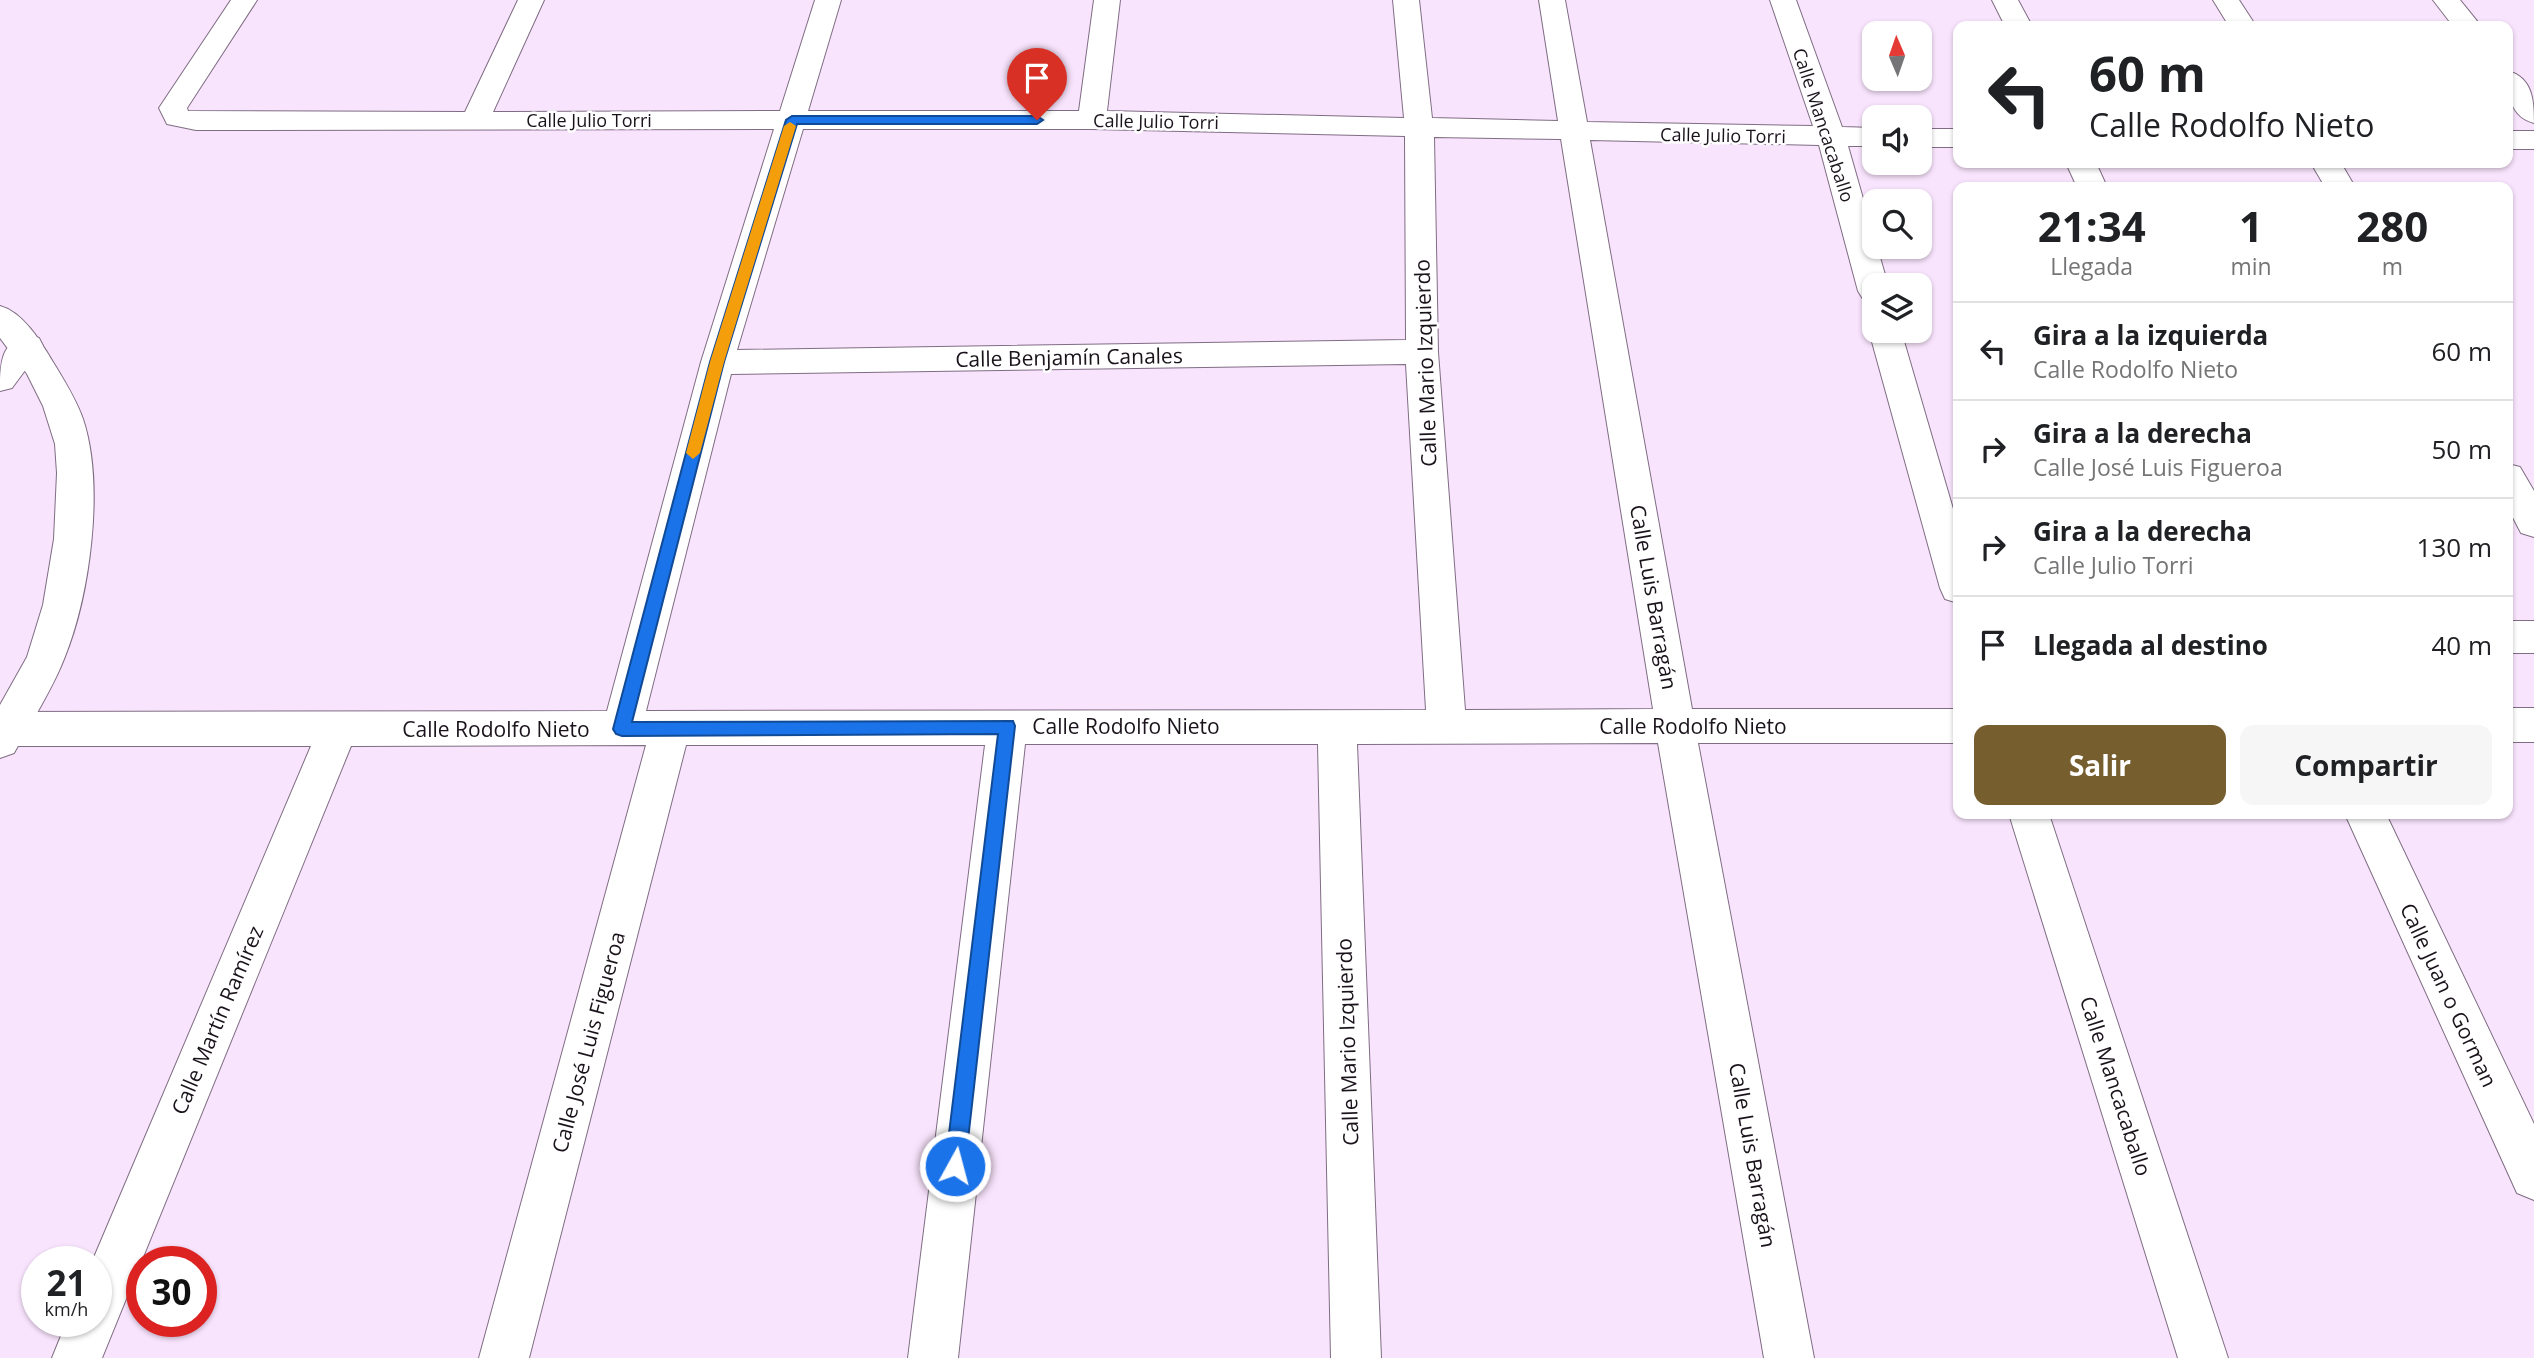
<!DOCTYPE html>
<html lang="es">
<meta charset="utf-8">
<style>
body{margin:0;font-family:"Open Sans",sans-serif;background:#f6f6f6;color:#202124;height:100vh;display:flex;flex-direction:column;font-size:26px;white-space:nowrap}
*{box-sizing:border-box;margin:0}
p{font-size:23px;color:#757577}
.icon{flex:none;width:38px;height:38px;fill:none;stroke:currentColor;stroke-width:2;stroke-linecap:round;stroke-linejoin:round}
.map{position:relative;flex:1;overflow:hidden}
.sheet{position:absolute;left:1953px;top:182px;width:560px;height:637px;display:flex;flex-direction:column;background:#fff;border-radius:14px;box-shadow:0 2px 5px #0004}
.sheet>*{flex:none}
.hud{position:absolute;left:1953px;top:21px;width:560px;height:147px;border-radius:14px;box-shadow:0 2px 5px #0004;background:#fff;color:#202124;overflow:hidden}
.needle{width:46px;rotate:358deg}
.buttons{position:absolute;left:1862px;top:21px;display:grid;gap:14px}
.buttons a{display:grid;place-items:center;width:70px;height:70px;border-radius:14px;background:#fff;box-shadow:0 2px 5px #0004;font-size:35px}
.speed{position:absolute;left:21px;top:1246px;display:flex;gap:14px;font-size:35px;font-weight:700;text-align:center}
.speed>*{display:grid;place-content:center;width:91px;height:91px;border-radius:50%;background:#fff;box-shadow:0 2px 5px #0004;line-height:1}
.speed small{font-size:18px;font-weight:400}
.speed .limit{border:10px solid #d22;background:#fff;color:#111}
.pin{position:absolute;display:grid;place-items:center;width:60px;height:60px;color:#fff;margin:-72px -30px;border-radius:50% 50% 50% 0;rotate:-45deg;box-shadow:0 0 7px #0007}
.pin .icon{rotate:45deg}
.me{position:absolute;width:77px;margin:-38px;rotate:7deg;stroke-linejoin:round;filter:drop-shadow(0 0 5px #0008)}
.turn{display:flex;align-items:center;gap:24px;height:147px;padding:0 21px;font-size:32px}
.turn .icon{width:91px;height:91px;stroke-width:2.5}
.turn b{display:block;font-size:49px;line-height:60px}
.eta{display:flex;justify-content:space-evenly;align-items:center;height:119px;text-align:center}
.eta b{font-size:42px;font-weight:700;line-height:49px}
.action{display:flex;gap:14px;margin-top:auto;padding:14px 21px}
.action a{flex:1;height:80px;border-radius:14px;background:#765e2f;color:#fff;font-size:28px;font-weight:700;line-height:80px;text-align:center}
.action a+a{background:#f6f6f6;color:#202124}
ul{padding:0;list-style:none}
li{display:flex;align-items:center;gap:21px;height:98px;padding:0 21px;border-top:2px solid #e0e0e0}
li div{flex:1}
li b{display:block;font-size:26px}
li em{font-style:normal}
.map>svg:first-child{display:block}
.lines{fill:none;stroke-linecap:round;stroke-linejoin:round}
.minor-casing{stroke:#7f6d83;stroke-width:2}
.tertiary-casing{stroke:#7f6d83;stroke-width:2}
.minor{fill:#fff;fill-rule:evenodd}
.tertiary{fill:#fff;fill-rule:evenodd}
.route{fill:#1a73e8;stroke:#114b97;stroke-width:2}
.slow{fill:#f59e0b}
.labels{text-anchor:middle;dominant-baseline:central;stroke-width:5;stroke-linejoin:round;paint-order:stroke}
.far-street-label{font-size:18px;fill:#1a131b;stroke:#fff}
.street-label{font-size:21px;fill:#1a131b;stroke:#fff}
</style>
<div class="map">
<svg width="2534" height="1358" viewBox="0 0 2534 1358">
<rect width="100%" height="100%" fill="#f9e4fd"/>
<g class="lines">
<defs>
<path id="minor" d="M231,0H257L187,108L188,111L465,112L518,0H544L493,112L780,111L815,0H841L808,111H1079L1094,0H1120L1107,111L1404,118L1393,0H1419L1432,118L1558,121L1539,0H1565L1587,122L1813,126L1770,0H1796L1842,127L1874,128V146H1848L1874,237V247H1877L1888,285H1874V302L1863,299L1858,291L1819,145L1590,140L1692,709H1958V743H1698L1814,1358H1764L1658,743L1357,744L1381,1358H1331L1318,744H1025L958,1358H908L985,745H686L529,1358H479L646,745L351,746L102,1358H52L67,1321H96V1262H92L311,746H0V712L607,711L701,362L774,129L196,130L167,124L159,108ZM803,129H1092L1405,136L1406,340L737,350ZM1434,137L1561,139L1653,709L1465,710L1438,352ZM1406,364L1426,710L646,711L731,374Z
M1992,0H2018L2032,26H2005Z
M2213,0H2239L2256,26H2229Z
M2433,0H2460L2481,26H2453Z
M2508,71C2533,78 2534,101 2534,123C2510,117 2507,93 2508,71Z
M1920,129H1958V147H1920Z
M2508,131H2534V149H2508Z
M2066,163H2096L2107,187H2077Z
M2311,163H2341L2355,187H2325Z
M1874,323V331H1901L1958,526V603L1945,599L1940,588L1869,331Z
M27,334L39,338L43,346L12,388L0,391C0,365 0,343 27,334Z
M2508,464L2520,467L2534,491V537L2521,533L2508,508Z
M2508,621H2534V653H2508Z
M2508,708H2534V742H2508Z
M2009,814H2049L2228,1358H2178Z
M2345,814H2386L2534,1124V1200L2517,1193Z"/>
<path id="tertiary" d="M0,306C23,312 41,342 53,362C64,380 76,399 83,419C105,485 90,596 64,659C51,692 31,722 14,753L0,758V705L27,657L43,605L54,539L57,473L55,444L43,406L27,374L0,338Z"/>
</defs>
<!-- minor casing -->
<use href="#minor" class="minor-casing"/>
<!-- tertiary casing -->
<use href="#tertiary" class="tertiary-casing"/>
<!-- minor -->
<use href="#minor" class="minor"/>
<!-- tertiary -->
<use href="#tertiary" class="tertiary"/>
</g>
<!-- route -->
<path class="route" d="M792,116H1037L1043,120L1037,124H797L724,362L632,722L1013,721L1015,726L965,1166L962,1173L955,1175L948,1173L945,1166L998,734L622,736L616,734L613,729L710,362L786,120Z"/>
<!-- slow -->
<path class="slow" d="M790,122L796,126L724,362L700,453L693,459L686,453L710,362L784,126Z"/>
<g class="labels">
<!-- far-street labels -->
<g class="far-street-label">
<text x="589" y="120">Calle Julio Torri</text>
<text transform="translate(1156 121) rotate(1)">Calle Julio Torri</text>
<text transform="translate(1824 125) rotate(72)">Calle Mancacaballo</text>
<text transform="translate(1723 135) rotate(1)">Calle Julio Torri</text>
</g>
<!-- street labels -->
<g class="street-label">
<text transform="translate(1069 357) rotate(-1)">Calle Benjamín Canales</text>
<text transform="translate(1425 363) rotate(-92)">Calle Mario Izquierdo</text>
<text transform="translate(1654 597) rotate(80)">Calle Luis Barragán</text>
<text x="1126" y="726">Calle Rodolfo Nieto</text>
<text x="1693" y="726">Calle Rodolfo Nieto</text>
<text x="496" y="729">Calle Rodolfo Nieto</text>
<text transform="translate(2449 995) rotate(65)">Calle Juan o Gorman</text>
<text transform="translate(217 1020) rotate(-67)">Calle Martín Ramírez</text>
<text transform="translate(588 1042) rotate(-75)">Calle José Luis Figueroa</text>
<text transform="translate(1347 1042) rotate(-92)">Calle Mario Izquierdo</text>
<text transform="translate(2116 1086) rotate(72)">Calle Mancacaballo</text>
<text transform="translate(1753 1155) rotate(80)">Calle Luis Barragán</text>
</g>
</g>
</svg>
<div class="buttons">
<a><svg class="needle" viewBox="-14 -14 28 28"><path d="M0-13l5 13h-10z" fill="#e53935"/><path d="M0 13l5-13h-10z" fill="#757577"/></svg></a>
<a><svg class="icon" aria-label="sound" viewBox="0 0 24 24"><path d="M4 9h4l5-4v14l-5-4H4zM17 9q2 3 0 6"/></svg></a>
<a><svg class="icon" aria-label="search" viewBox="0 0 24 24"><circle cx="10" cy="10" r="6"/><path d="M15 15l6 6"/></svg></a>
<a><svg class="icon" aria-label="layers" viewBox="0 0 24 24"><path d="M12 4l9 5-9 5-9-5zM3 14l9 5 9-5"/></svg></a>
</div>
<div class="speed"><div>21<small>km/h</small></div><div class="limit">30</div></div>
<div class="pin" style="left:1037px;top:120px;background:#d93025"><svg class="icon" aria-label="arrive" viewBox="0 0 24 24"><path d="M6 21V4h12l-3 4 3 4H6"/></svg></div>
<svg class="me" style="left:955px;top:1166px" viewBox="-20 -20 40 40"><circle r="17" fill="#1a73e8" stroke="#fff" stroke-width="3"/><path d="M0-11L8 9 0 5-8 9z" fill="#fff"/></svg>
<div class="hud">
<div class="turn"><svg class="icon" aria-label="left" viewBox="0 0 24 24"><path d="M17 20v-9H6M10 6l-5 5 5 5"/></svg><div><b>60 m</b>Calle Rodolfo Nieto</div></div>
</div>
<section class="sheet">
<div class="eta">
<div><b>21:34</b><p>Llegada</p></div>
<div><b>1</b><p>min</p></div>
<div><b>280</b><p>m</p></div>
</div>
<ul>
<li><svg class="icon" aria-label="left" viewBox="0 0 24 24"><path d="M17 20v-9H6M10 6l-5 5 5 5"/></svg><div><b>Gira a la izquierda</b><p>Calle Rodolfo Nieto</p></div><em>60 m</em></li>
<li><svg class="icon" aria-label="right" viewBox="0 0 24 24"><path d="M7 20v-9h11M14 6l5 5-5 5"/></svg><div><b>Gira a la derecha</b><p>Calle José Luis Figueroa</p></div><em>50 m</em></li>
<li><svg class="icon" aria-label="right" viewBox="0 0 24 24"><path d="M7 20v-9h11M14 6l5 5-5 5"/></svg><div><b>Gira a la derecha</b><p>Calle Julio Torri</p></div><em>130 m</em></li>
<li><svg class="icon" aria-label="arrive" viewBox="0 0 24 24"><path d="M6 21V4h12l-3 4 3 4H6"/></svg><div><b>Llegada al destino</b></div><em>40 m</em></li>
</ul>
<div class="action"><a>Salir</a><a>Compartir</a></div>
</section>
</div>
